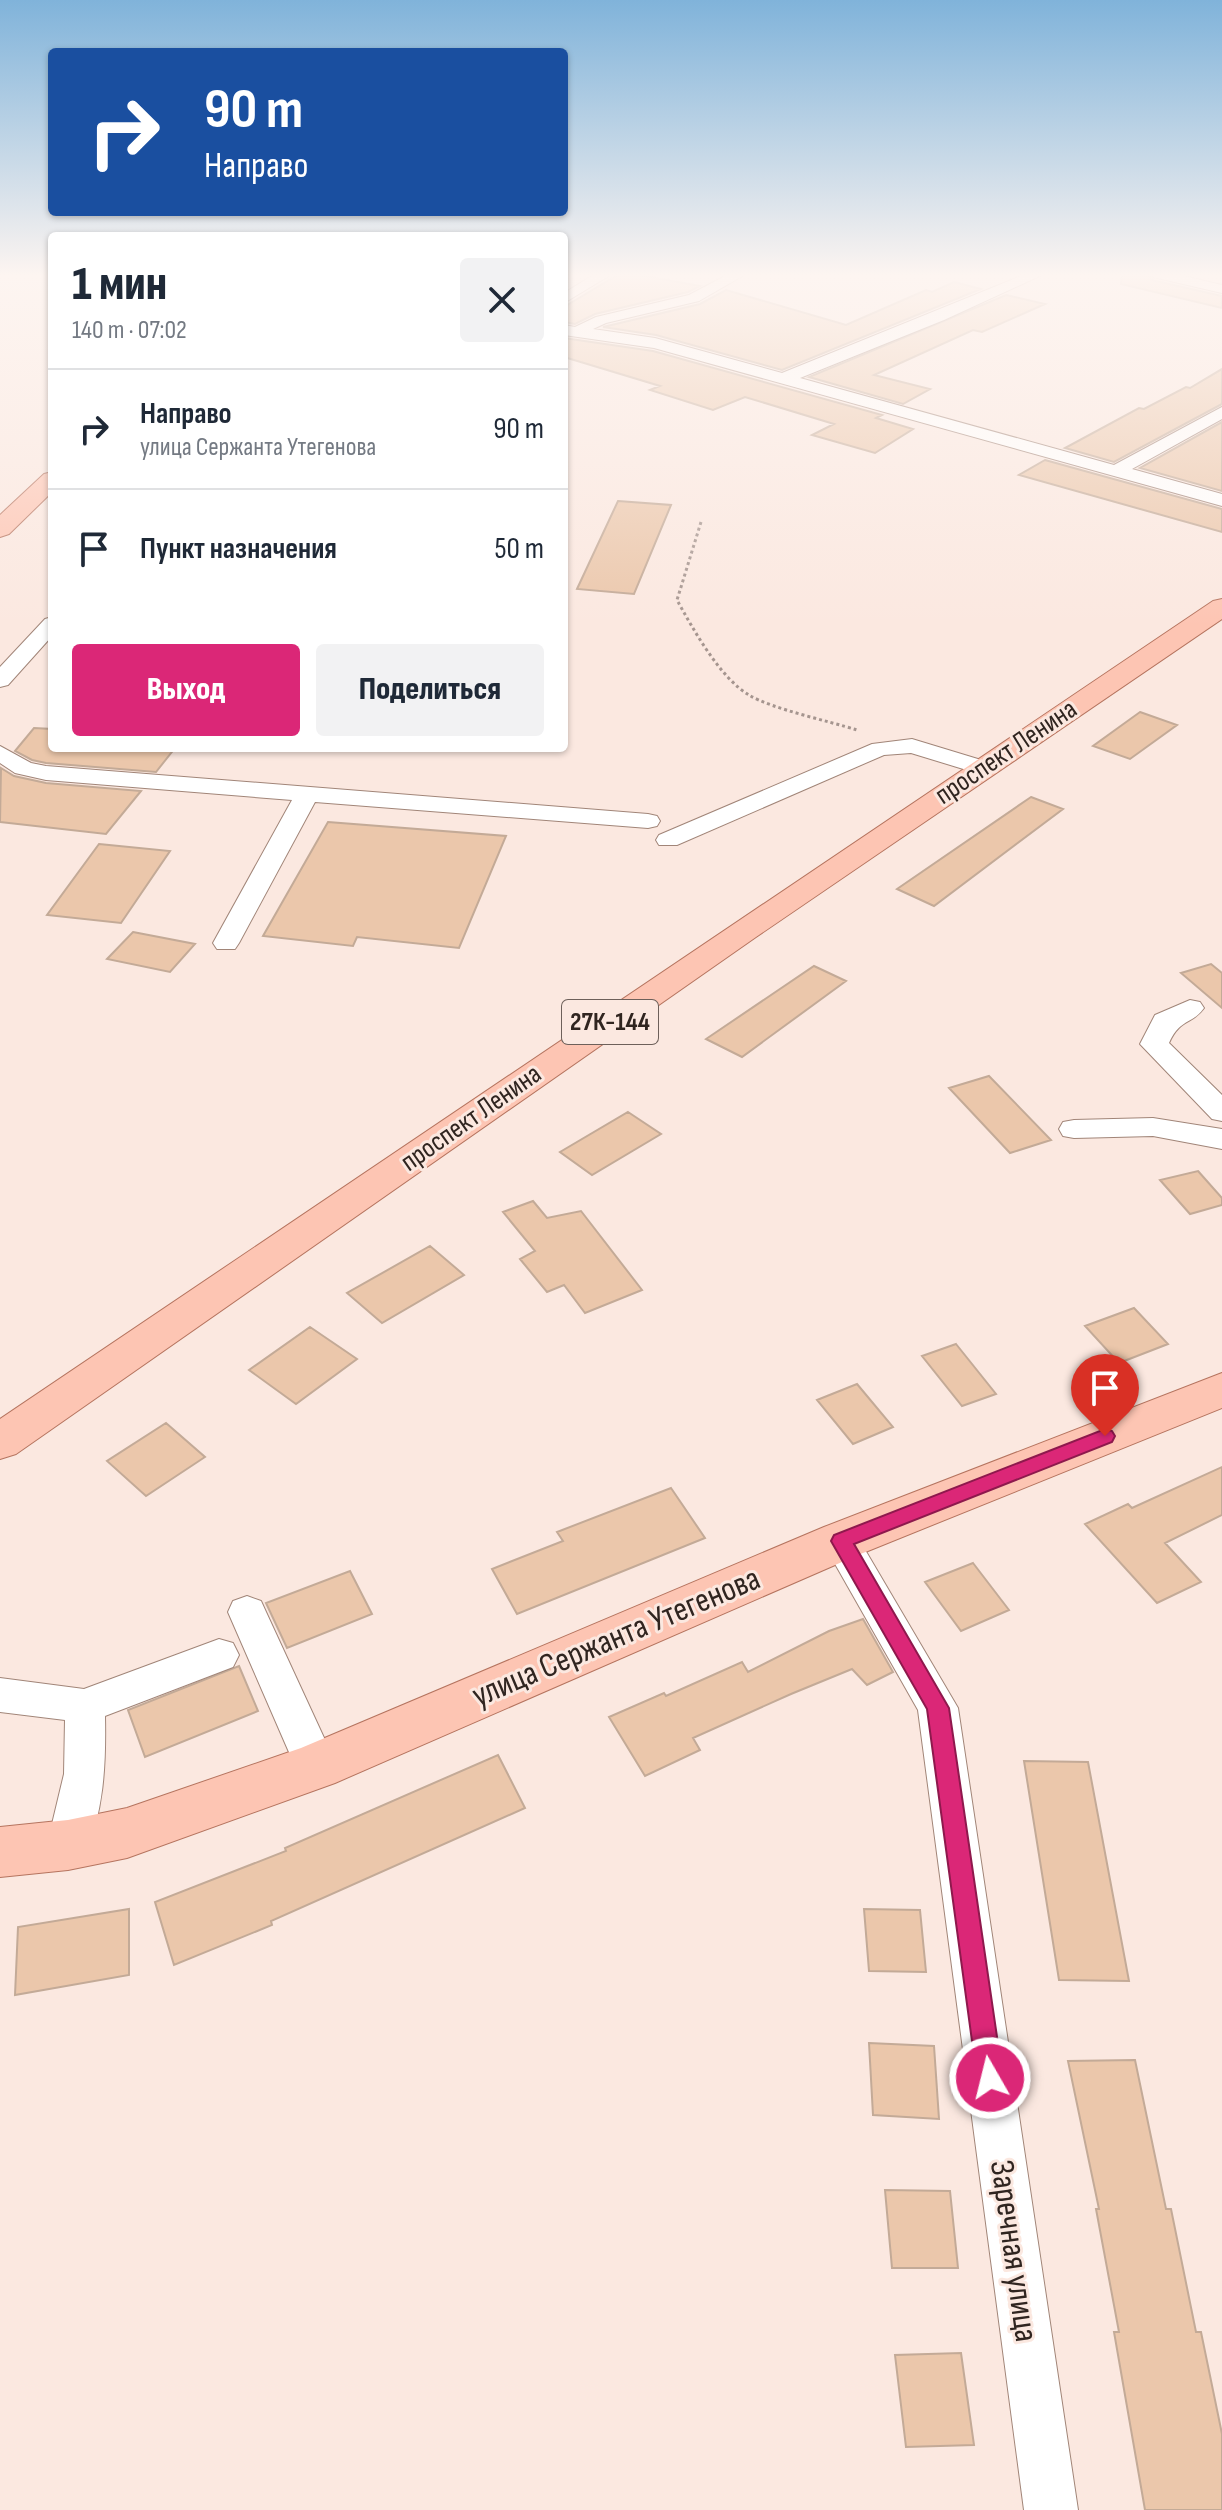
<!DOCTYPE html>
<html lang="ru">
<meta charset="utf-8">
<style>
body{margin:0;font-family:"Sofia Sans Condensed",sans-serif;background:#f2f2f3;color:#1f2937;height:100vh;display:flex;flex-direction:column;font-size:30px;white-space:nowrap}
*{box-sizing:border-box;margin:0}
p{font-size:26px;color:#747a83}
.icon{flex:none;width:44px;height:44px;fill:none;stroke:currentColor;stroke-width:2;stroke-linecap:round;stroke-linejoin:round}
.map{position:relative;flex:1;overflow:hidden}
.side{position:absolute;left:48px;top:232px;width:520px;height:520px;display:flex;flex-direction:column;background:#fff;border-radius:8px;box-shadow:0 2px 6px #0004}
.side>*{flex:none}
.top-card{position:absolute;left:48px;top:48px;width:520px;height:168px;border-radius:8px;box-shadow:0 2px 6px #0004;background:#1a4fa0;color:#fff;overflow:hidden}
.pin{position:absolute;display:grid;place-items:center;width:68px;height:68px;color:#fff;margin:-82px -34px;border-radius:50% 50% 50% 0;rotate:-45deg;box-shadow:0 0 8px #0007}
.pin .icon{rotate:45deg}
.me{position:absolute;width:88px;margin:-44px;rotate:352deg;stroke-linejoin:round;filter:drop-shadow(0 0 6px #0008)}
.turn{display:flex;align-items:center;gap:28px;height:168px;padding:0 24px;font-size:36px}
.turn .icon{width:104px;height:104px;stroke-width:2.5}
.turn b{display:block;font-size:56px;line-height:68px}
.round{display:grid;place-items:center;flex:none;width:84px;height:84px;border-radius:8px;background:#f2f2f3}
.head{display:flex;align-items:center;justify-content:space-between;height:136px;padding:0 24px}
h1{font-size:48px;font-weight:800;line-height:60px}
.cta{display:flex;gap:16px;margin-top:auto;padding:16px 24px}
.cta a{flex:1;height:92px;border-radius:8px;background:#db2777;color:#fff;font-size:32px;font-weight:800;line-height:92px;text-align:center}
.cta a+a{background:#f2f2f3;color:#1f2937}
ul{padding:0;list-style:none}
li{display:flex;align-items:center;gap:24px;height:120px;padding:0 24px;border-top:2px solid #e0e1e3}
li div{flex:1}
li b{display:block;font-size:30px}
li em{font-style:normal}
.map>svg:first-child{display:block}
.building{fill:#ebc7ab;stroke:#c3aa97;stroke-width:2}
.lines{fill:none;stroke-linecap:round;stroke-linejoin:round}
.minor-casing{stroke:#a18578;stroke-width:2}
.major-casing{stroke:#b5745f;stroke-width:2}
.path{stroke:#a5958f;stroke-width:3;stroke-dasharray:3 3;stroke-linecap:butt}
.minor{fill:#fff;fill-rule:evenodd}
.major{fill:#fdc5b3;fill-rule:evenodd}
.route{fill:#db2777;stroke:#8e194d;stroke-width:2}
.labels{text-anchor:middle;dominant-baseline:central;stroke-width:6;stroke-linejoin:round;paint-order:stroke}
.shield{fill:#fbe8e0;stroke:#6d605a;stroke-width:2}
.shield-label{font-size:26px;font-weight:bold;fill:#302520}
.street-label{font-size:28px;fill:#302520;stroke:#fbe8e0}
.near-street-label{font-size:34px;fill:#302520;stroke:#fbe8e0}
</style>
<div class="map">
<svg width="1222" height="2510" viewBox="0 0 1222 2510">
<rect width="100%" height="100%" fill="#fbe8e0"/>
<!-- building -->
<path class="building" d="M619,274H634L700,286L688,292L595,314L575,324L564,322V307Z
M1122,274H1148L1152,280L1222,296V308L1121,284Z
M954,282L981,289L782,370L656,335L603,327L700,304L726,290L846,325L926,290L932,292Z
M1006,295L1045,304L982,332L973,330L874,375L930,389L903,404L809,377Z
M564,338L653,351L882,415L876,418L913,429L875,453L812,435L834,424L745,397L713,410L650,390L660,386L564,357Z
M1222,369V404L1114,462L1065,448L1139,408L1144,409L1186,387L1190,388Z
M1222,422V491L1140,468Z
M1045,460L1222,509V532L1019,475Z
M618,501L671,505L634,594L577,589Z
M1140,712L1177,725L1130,759L1093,746Z
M34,728L52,729V748H175L156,772L46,763L32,760L15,751Z
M1,768L14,776L46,783L141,791L106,834L0,822Z
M1031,797L1063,809L934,906L897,889Z
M328,822L506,836L459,948L357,937L353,946L263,936Z
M99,844L170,851L121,923L47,915Z
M133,932L195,944L170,972L107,959Z
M1211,964L1222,973V1008L1181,973Z
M814,966L846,981L742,1057L706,1039Z
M989,1076L1051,1140L1010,1153L949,1088Z
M628,1112L661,1134L592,1175L560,1152Z
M1198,1171L1222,1198V1205L1190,1214L1160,1180Z
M533,1201L547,1218L581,1211L642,1290L585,1313L564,1285L547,1292L520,1259L535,1251L503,1212Z
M430,1246L464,1275L382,1323L347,1293Z
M1134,1308L1168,1344L1119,1363L1085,1326Z
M310,1327L357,1359L296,1404L249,1370Z
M956,1344L996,1394L962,1406L922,1356Z
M857,1384L893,1427L853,1444L817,1400Z
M166,1423L205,1457L146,1496L107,1461Z
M1222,1467V1515L1165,1543L1201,1582L1157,1603L1085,1524L1128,1504L1132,1508Z
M671,1488L705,1538L517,1614L492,1569L563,1541L557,1532Z
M973,1563L1009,1610L961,1631L925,1582Z
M350,1571L372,1614L287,1648L266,1603Z
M863,1619L893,1672L867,1685L852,1669L791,1694L693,1738L700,1750L645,1776L609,1717L664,1693L666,1696L742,1662L748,1672L829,1631Z
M239,1666L258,1711L145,1757L128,1710Z
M498,1755L525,1808L271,1921L272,1925L174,1965L155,1902L286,1851L285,1848Z
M1024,1761L1088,1762L1129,1981L1059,1980Z
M129,1909V1975L15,1995L18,1927Z
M864,1909L920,1910L926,1972L869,1971Z
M869,2043L934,2046L939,2119L873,2115Z
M1135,2060L1166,2209H1171L1196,2332H1201L1222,2434V2510H1145L1114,2332H1119L1096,2209H1099L1068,2061Z
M885,2190L950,2191L958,2268H892Z
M961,2353L974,2445L906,2447L895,2355Z"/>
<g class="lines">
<defs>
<path id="minor" d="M595,274H612L564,303V293Z
M729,274H746L699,301L606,323L593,329L655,338L782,373L1026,274H1044L944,320L800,378L1114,465L1222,407V419L1132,469L1222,494V506L654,348L564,335V325L575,327L596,317L689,295Z
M1151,274H1175L1222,285V293L1153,277Z
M52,617V636L8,685L0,687V667L45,619Z
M912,739L991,763L995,768L991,773L983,775L911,753L884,755L677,845H659L656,840L659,835L872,744Z
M0,746L31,763L46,766L648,814L657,816L660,821L657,826L648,828L315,802L239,943L235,949H217L213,943L292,800L46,780L15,773L0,763Z
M1190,1000L1200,1002L1204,1008C1192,1025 1180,1018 1169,1043L1222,1095V1121L1212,1119L1140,1044L1155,1015Z
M1153,1118L1222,1129V1149L1153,1136L1074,1138L1063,1136L1059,1129L1063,1122L1074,1120Z
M841,1526L854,1531L958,1708L1078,2510H1024L918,1710L822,1541L828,1531Z
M247,1596L261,1601L266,1612L337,1766L331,1779L316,1784L301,1779L295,1766L228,1612L233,1601Z
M219,1639L233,1643L239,1655L233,1667L105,1716C106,1764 104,1814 83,1859L68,1864L53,1859L47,1845L64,1774L65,1720L0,1712V1678L84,1689Z"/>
<path id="major" d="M52,472V492L9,534L0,537V515L44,474Z
M1222,599V619L756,937L16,1454L0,1459V1419L1213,601Z
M1222,1373V1408L858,1555L335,1783L127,1858L68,1870L0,1877V1827L68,1820L127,1808L301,1748L824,1527Z"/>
</defs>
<!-- minor casing -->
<use href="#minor" class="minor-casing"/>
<!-- major casing -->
<use href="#major" class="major-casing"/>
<!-- path -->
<path class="path" d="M701,522L677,600C693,629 720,678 749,695C772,709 829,721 857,730"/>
<!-- minor -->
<use href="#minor" class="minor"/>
<!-- major -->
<use href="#major" class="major"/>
</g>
<!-- sky -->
<linearGradient id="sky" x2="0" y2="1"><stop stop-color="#80b3da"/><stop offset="0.44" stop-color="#fdf5f1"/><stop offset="1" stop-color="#fdf5f1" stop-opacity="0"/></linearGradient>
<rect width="1222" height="625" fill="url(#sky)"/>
<!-- route -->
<path class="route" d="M1105,1429L1112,1431L1115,1436L1112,1442L854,1544L949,1708L1003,2078L1000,2087L990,2091L981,2087L977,2078L927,1709L831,1541L834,1535Z"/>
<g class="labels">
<!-- shield labels -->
<rect class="shield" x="562" y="1000" width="96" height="44" rx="6"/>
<g class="shield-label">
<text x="610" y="1022">27К-144</text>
</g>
<!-- street labels -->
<g class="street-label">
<text transform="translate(1006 752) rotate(-34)">проспект Ленина</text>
<text transform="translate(471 1118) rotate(-35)">проспект Ленина</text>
</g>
<!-- near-street labels -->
<g class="near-street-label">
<text transform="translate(616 1637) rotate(-23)">улица Сержанта Утегенова</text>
<text transform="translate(1014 2251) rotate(82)">Заречная улица</text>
</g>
</g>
</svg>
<div class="pin" style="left:1105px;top:1436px;background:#d93025"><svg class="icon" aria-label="arrive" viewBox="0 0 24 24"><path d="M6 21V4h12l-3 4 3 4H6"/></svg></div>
<svg class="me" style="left:990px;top:2078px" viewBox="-20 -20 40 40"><circle r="17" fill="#db2777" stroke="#fff" stroke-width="3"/><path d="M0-11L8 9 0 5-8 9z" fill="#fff"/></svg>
<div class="top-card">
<div class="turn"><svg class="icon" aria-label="right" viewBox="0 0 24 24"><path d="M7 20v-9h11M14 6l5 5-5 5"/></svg><div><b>90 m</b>Направо</div></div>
</div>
<section class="side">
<div class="head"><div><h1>1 мин</h1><p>140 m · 07:02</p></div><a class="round"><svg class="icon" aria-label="close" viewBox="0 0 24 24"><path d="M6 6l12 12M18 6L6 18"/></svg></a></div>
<ul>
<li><svg class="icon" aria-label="right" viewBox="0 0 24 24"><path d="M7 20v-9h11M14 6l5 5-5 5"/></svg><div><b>Направо</b><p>улица Сержанта Утегенова</p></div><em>90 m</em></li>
<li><svg class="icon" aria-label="arrive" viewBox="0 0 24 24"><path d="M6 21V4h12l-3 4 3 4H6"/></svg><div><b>Пункт назначения</b></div><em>50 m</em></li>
</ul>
<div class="cta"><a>Выход</a><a>Поделиться</a></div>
</section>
</div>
